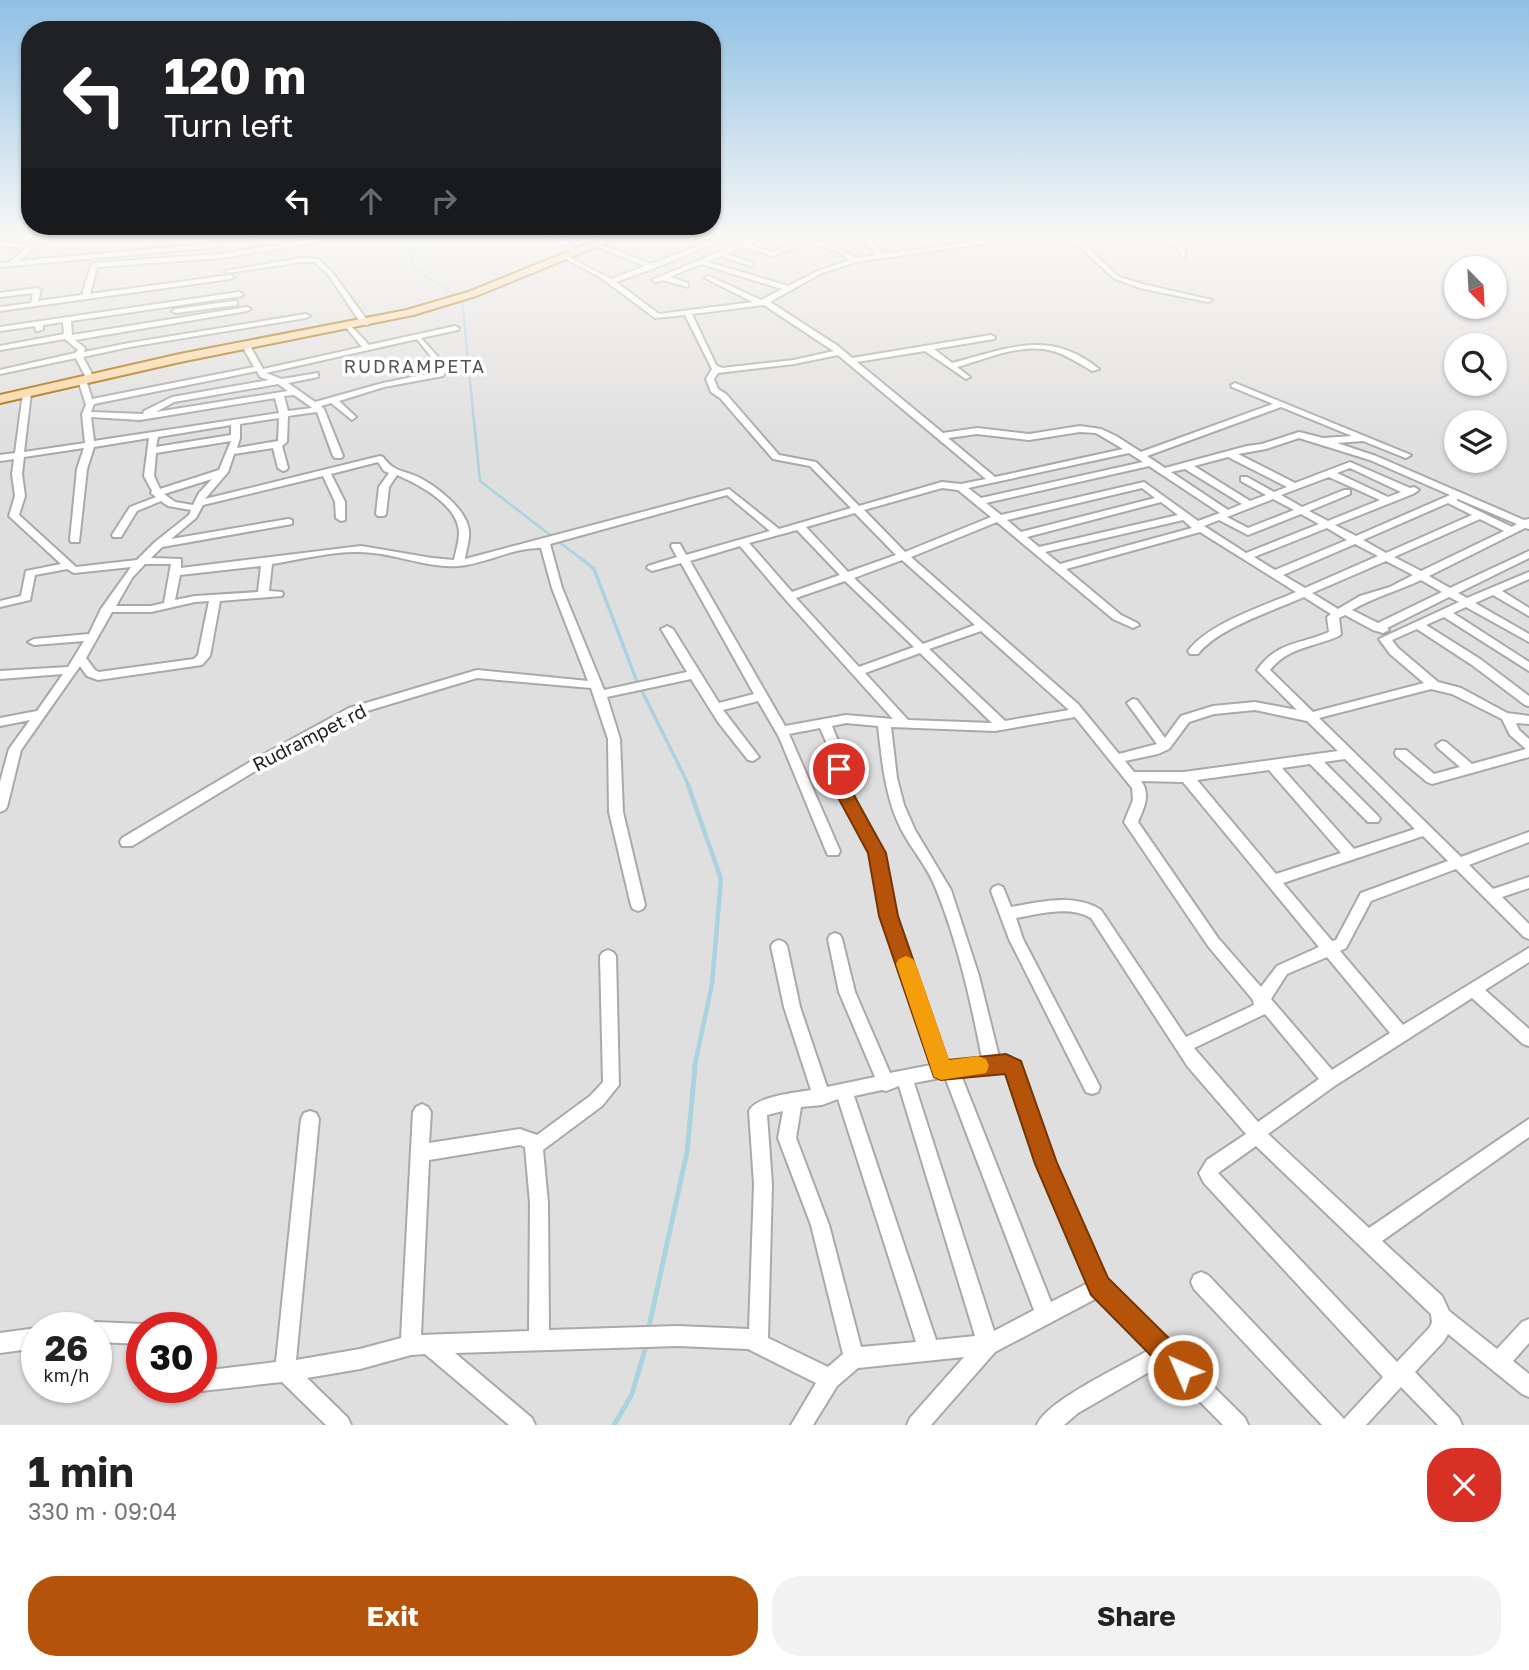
<!DOCTYPE html>
<meta charset="utf-8">
<style>
body{margin:0;font-family:"Golos Text",sans-serif;background:#f2f2f2;color:#222;height:100vh;display:flex;flex-direction:column;font-size:26px;white-space:nowrap}
*{box-sizing:border-box;margin:0}
p{font-size:23px;color:#767676}
.icon{flex:none;width:38px;height:38px;fill:none;stroke:currentColor;stroke-width:2;stroke-linecap:round;stroke-linejoin:round}
.map{position:relative;height:1425px;overflow:hidden}
.panel{display:flex;flex-direction:column;background:#fff;flex:1}
.panel>*{flex:none}
.banner{position:absolute;left:21px;top:21px;width:700px;height:214px;border-radius:28px;box-shadow:0 2px 5px #0004;background:#202124;color:#fff;overflow:hidden}
.needle{width:46px;rotate:156deg}
.controls{position:absolute;left:1444px;top:256px;display:grid;gap:14px}
.controls a{display:grid;place-items:center;width:63px;height:63px;border-radius:50%;background:#fff;box-shadow:0 2px 5px #0004;font-size:35px}
.speed{position:absolute;left:21px;top:1312px;display:flex;gap:14px;font-size:35px;font-weight:700;text-align:center}
.speed>*{display:grid;place-content:center;width:91px;height:91px;border-radius:50%;background:#fff;box-shadow:0 2px 5px #0004;line-height:1}
.speed small{font-size:18px;font-weight:400}
.speed .limit{border:10px solid #d22;background:#fff;color:#111}
.pin{position:absolute;display:grid;place-items:center;width:60px;height:60px;color:#fff;margin:-30px;border:4px solid #fff;border-radius:50%;box-shadow:0 2px 7px #0007}
.me{position:absolute;width:77px;margin:-38px;rotate:315deg;stroke-linejoin:round;filter:drop-shadow(0 0 5px #0008)}
.turn{display:flex;align-items:center;gap:24px;height:147px;padding:0 28px;font-size:32px}
.turn .icon{width:91px;height:91px;stroke-width:2.5}
.turn b{display:block;font-size:49px;line-height:60px}
.lanes{display:flex;align-items:center;height:66px;padding:0 28px;background:#0003;justify-content:center;gap:35px;direction:ltr}
.lanes .off{opacity:.35}
.round{display:grid;place-items:center;flex:none;width:74px;height:74px;border-radius:28px;background:#f2f2f2}
.headline{display:flex;align-items:center;justify-content:space-between;height:119px;padding:0 28px}
h1{font-size:42px;font-weight:700;line-height:52px}
.primary-button{display:flex;gap:14px;margin-top:auto;padding:14px 28px}
.primary-button a{flex:1;height:80px;border-radius:28px;background:#b45309;color:#fff;font-size:28px;font-weight:700;line-height:80px;text-align:center}
.primary-button a+a{background:#f2f2f2;color:#222}
.map>svg:first-child{display:block}
.residential{fill:#e0dfdf;fill-rule:evenodd}
.lines{fill:none;stroke-linecap:round;stroke-linejoin:round}
.stream-far4{stroke:#aad3df;stroke-width:2}
.stream-far3{stroke:#aad3df;stroke-width:2.5}
.stream-far2{stroke:#aad3df;stroke-width:3.5}
.stream-far1{stroke:#aad3df;stroke-width:4.5}
.stream{stroke:#aad3df;stroke-width:5}
.minor-casing{stroke:#a9a9a9;stroke-width:4}
.primary-casing{stroke:#a06b00;stroke-width:4}
.minor{fill:#fff;fill-rule:evenodd}
.primary{fill:#fcd6a4;fill-rule:evenodd}
.route{fill:#b45309;stroke:#753606;stroke-width:2}
.slow{fill:#f59e0b}
.labels{text-anchor:middle;dominant-baseline:central;stroke-width:7;stroke-linejoin:round;paint-order:stroke}
.far-neighbourhood-label{font-size:18px;letter-spacing:2px;fill:#555;stroke:#fff}
.street-label{font-size:19px;fill:#222;stroke:#fff}
</style>
<div class="map">
<svg width="1529" height="1425" viewBox="0 0 1529 1425">
<rect width="100%" height="100%" fill="#f2efe9"/>
<!-- residential -->
<path class="residential" d="M0,239H1529V1425H0ZM1456,268H1494V306H1456ZM1456,345H1494V383H1456ZM1456,422H1494V460H1456ZM37,1328H96V1388H37ZM142,1328H201V1388H142Z"/>
<g class="lines">
<!-- stream-far4 -->
<path class="stream-far4" d="M422,239L410,256L414,269L462,298L470,382"/>
<!-- stream-far3 -->
<path class="stream-far3" d="M470,381L480,481L584,561"/>
<!-- stream-far2 -->
<path class="stream-far2" d="M582,559L594,569L636,679L689,786"/>
<!-- stream-far1 -->
<path class="stream-far1" d="M688,785L721,879L712,984L694,1069"/>
<!-- stream -->
<path class="stream" d="M648,1331L687,1152L695,1068
M614,1425L632,1394L646,1346"/>
<defs>
<path id="minor" d="M316,239H336L222,258L97,267L90,294L230,275L234,277L230,279L0,311V307L31,303L33,293L0,297V293L37,288L41,290L38,301L82,295L91,265L94,263L219,254Z
M553,239C566,239 571,244 579,254L574,255L565,245Z
M715,239H725L655,268L616,282L659,314L753,302L705,278L709,276L761,300L782,289L701,264L670,277L688,283V287L663,280L656,282L652,280L750,239H760L749,245L773,252L784,247L764,239H775L790,245C812,236 836,244 855,258L876,255L863,239H870L883,254L993,239H1014L855,262L820,274L770,302L838,346L852,358L991,335L995,337L994,339L934,349L952,363C1006,349 1049,328 1099,369L1092,371C1080,364 1067,355 1053,351C1021,342 987,359 957,367L970,377L966,379L925,351L857,362L943,433L977,428L1029,434L1080,426L1101,429L1116,436L1141,452L1273,404L1232,387L1231,385L1235,383L1411,455L1406,458L1403,457L1363,441L1337,443L1376,456L1524,520L1529,519V529L1525,528L1429,576L1450,588L1529,551V558L1458,593L1467,598L1529,572V579L1502,591L1529,608V616L1493,595L1475,603L1529,634V642L1466,607L1453,613L1529,662V671L1444,617L1426,625L1480,659L1529,696V706L1525,705L1472,665L1417,629L1392,640L1398,648L1438,682L1461,688L1507,713L1529,716V724L1516,723L1519,730L1529,739V757L1432,784L1427,782L1396,756L1395,753L1396,750H1406L1434,774L1460,767L1438,748L1436,745L1442,741L1446,742L1472,764L1526,749L1510,735L1502,719L1452,694L1431,689L1319,718L1461,857L1529,832V842L1469,865L1493,889L1529,877V888L1502,897L1529,924V939L1524,937L1456,869L1371,901L1346,948L1340,951L1403,1025L1529,948V962L1485,990L1529,1029V1046L1523,1044L1472,998L1336,1085L1268,1134L1369,1228L1529,1119V1137L1382,1241L1442,1296L1449,1311L1497,1349L1522,1322L1529,1319V1343L1513,1361L1529,1374V1397L1522,1394L1448,1334L1444,1341L1415,1372L1459,1418L1462,1425H1438L1401,1387L1366,1425H1322L1194,1289L1191,1282L1194,1275L1201,1272L1208,1275L1344,1419L1383,1377L1204,1183L1199,1173L1207,1160L1246,1134L1188,1067L1091,918C1069,905 1039,914 1016,918L1023,939L1100,1087L1098,1092L1092,1094L1086,1092L1009,939L991,891L993,887L998,885L1003,887L1011,907C1041,902 1074,893 1101,910L1186,1037L1254,1005L1253,1000L1208,946L1126,825L1124,822L1133,800L1132,788L1075,717L995,731L891,727L897,778L904,805L915,830L951,890L979,976L999,1057H1006L1019,1062L1055,1164L1106,1280L1245,1418L1248,1425H1223L1163,1364L1078,1413L1064,1425H1037C1046,1401 1124,1365 1149,1350L1097,1298L995,1352L931,1425H907L910,1418L964,1357L858,1368L837,1386L813,1425H791L816,1383L748,1349L678,1346L455,1353L532,1418L535,1425H509L425,1354L411,1355L360,1369L307,1378L348,1418L351,1425H326L282,1382L201,1391L194,1388H201V1371L276,1362L301,1119L304,1113L310,1111L316,1113L319,1119L296,1360L360,1349L401,1338L413,1112L416,1107L422,1104L428,1107L431,1112L429,1143L520,1129L537,1135L590,1096L603,1082L600,956L603,952L608,950L613,952L616,956L619,1085L602,1106L543,1150L548,1203L549,1330L678,1326L749,1329L754,1184L749,1111C756,1096 795,1093 811,1090L784,1007L771,946L774,942L779,940L784,942L787,946L800,1007L827,1087L875,1077L839,992L828,939L830,935L835,933L840,935L842,939L855,992L890,1073L931,1065L882,916L870,853L836,789L831,753L820,728L789,734L840,851L838,855H828L826,851L779,737L758,701L723,710L759,757L753,761L748,760L718,722L691,679L607,697L620,739L623,812L645,905L643,909L638,911L633,909L631,905L609,812L608,739L591,688L477,678L357,714L260,768L132,846H122L120,842L122,838L250,762L349,708L477,670L588,681L552,588L541,548C513,547 486,564 458,566C429,568 402,556 373,553C339,549 305,559 272,564L269,591L282,592L283,594L282,596L220,601L210,656L202,665L98,680L87,676L80,666L21,750L7,807L5,810L0,812V782L9,749L30,720L0,726V718L37,711L63,674L0,679V671L68,667L84,641L34,645L28,642L34,639L89,634L101,609L131,567L74,573L67,569L35,575L30,600L0,607V601L21,596L26,571L61,564L9,516L15,496L12,474L14,459L0,461V455L15,453L23,393L27,390L31,393L24,452L85,443L82,414L86,405L78,380L79,378L86,380L92,399L254,367L241,344L245,342L249,344L263,369L362,347L345,326L349,324L369,345L455,326L459,328L458,330L421,338L448,368L443,376L384,387L339,401L356,417L352,420L331,403L321,406L324,409L343,456L341,458H335L333,456L317,412L288,416L287,442L282,446L288,468L286,470L283,471L278,468L273,448L234,454L228,472L205,499L380,456L383,457C393,471 401,470 416,476C435,485 467,509 469,531C470,540 466,551 465,559L729,489L779,529L851,508L810,466L773,459L720,398L711,392L706,379L712,369L685,315L655,318L600,277L564,258L569,257L611,279L645,266L595,246V244H599L651,264ZM808,242L841,253L849,260L816,272L788,286L708,262L721,256L751,266L753,265V263L727,254L743,247L773,256ZM764,305L832,350L834,351L794,360L722,368L716,365L692,314ZM417,339L440,368L437,372L383,383L315,402L288,383L318,377V373L282,379L266,373ZM838,355L986,479L961,484L942,482L859,506L816,462L779,455L726,394L718,389L714,379L718,373L794,364ZM257,371L260,377L269,380L172,397L144,411L143,414L91,412L94,404ZM278,384L288,391L156,412L174,402ZM294,395L311,407L312,408L288,411L284,396ZM275,398L279,413L94,441L91,417L140,420ZM1281,407L1352,436L1323,438L1299,432L1262,444L1247,446L1165,468L1147,456ZM279,418L278,441L237,448L240,438V424ZM231,425V435L156,447L158,437ZM1080,432L1096,433L1123,449L995,477L948,438L977,434L1029,440ZM149,438L144,476L152,491L151,493L156,497L130,507L112,535L113,537H121L137,511L161,501L168,506L191,510L189,515L155,542L137,560L76,567L19,515L25,496L22,474L24,457L84,448L77,469L70,540L71,542H79L87,469L94,447ZM1299,438L1370,460L1450,495L1356,536L1335,525L1413,494L1419,490L1414,487L1410,488L1350,462L1295,483L1238,454L1266,449ZM231,441L219,470L160,489L154,476L156,453ZM1129,453L1143,462L981,498L968,488ZM1228,457L1287,487L1274,492L1247,477H1241V481L1266,495L1250,501L1194,466ZM378,462L384,471L389,473L379,487L376,514L378,516H384L386,514L389,487L397,475C418,484 459,505 459,533C459,541 456,551 454,560L432,558L361,546L181,568V559L151,558L162,547L292,524V520L288,519L171,539L196,518L203,505L323,476L335,502L336,518L341,521L345,520V502L331,474ZM1149,466L1220,513L1198,521L1144,482L1001,515L986,503ZM1350,468L1401,492L1388,497L1337,473ZM1185,469L1242,504L1228,510L1171,472ZM1329,477L1380,500L1328,521L1309,511L1350,494V490H1344L1302,507L1281,495ZM212,479L199,493L193,505L175,502L164,494ZM942,488L958,490L991,517L905,552L864,510ZM1142,488L1155,498L1021,532L1007,520ZM727,495L770,531L686,555L680,544H672L671,546L677,557L648,566L647,568L652,571L681,563L754,694L719,703L673,629L667,626L661,629L687,672L604,690L562,588L550,544ZM1273,499L1294,510L1248,528L1227,517ZM1458,499L1517,524L1512,527L1456,500ZM1161,502L1178,515L1039,547L1027,537ZM1448,503L1472,515L1386,553L1363,540ZM855,513L896,555L848,572L806,527ZM1301,514L1319,524L1246,553L1204,526L1219,520L1248,535ZM1480,519L1504,531L1421,571L1394,557ZM1183,520L1192,528L1060,564L1045,552ZM997,522L1113,619L1133,628L1139,625L1137,623L1121,615L1066,569L1200,532L1296,592C1264,606 1209,623 1188,651L1190,654H1198C1218,628 1273,611 1304,597L1331,614L1327,617L1329,632C1299,645 1278,641 1257,670L1297,710L1255,702L1213,706L1181,716L1165,738L1137,700L1133,699L1127,703L1157,744L1119,754L1078,704L911,557ZM1327,528L1347,540L1275,570L1254,557ZM797,530L840,575L792,592L749,543ZM1355,544L1378,556L1305,588L1283,575ZM740,546L785,599L893,719L846,715L785,726L690,561ZM902,560L975,625L923,644L854,578ZM1386,561L1413,575L1390,587L1360,596L1338,609L1312,593ZM145,564H171L164,603L151,606H116L132,578ZM261,566L258,592L195,596L175,600L180,575ZM1421,580L1442,592L1378,623L1352,610C1374,597 1398,591 1421,580ZM845,581L914,647L859,667L796,598ZM1449,597L1459,602L1379,639L1390,654L1424,683L1313,712L1270,670C1288,647 1314,647 1339,636L1341,634L1339,618L1345,615L1373,630L1383,633L1389,630L1387,628ZM209,601L198,655L194,659L99,672L95,670L86,658L112,612H151L195,602ZM981,631L1069,710L1005,721L929,649ZM920,653L992,723L908,720L865,673ZM1255,710L1307,721L1338,751L1184,772H1134L1125,761L1158,754L1169,749L1189,722L1214,714ZM846,723L878,726C882,761 885,797 901,829C912,850 928,867 936,889C958,943 971,1002 982,1058L946,1062L896,916L884,853L850,789L843,753L832,726ZM1345,759L1415,829L1354,849L1282,768L1310,764L1368,822H1378L1380,819L1378,816L1324,762ZM1269,770L1341,853L1276,874L1197,780ZM1141,781L1183,782L1319,947L1277,966L1261,987L1218,938L1138,822C1144,808 1151,794 1141,781ZM1423,836L1448,861L1361,893L1336,940L1332,941L1283,883ZM1327,957L1390,1033L1332,1070L1271,999L1287,974ZM1265,1014L1319,1079L1258,1122L1194,1048ZM1006,1072L1037,1164L1088,1283L1051,1302L961,1075ZM945,1077L1034,1310L994,1331L914,1083ZM899,1086L975,1336L936,1340L854,1096L882,1090L886,1091ZM838,1099L916,1342L861,1347L829,1225L796,1138L801,1107L822,1105ZM783,1111L778,1138L811,1225L843,1354L828,1367L768,1338L772,1184L767,1115ZM520,1145L525,1147L530,1203L529,1331L421,1335L429,1160ZM1256,1146L1431,1314L1432,1322L1430,1327L1397,1362L1218,1173Z
M1071,239H1078L1119,277L1142,284L1212,300L1208,302L1140,288L1115,279Z
M1168,239H1175L1185,249V257H1181L1180,251Z
M0,242L34,245V247L19,261L217,243L220,245L217,247L0,267V263L10,262L26,248L0,246Z
M301,258L318,259L332,272L369,323L368,325H362L328,274L314,262H301L228,273L225,271Z
M239,292L243,294L242,296L71,321L72,335L247,307L251,309L247,311L75,340L85,348L84,352L129,343L306,314L310,316L306,318L129,347L83,357L94,378L90,380L86,378L76,358L0,374V370L75,353L78,350L65,339L0,350V346L64,334L63,322L43,325V329L39,331H36L35,326L0,331V327Z
M234,301H237V305L176,313L172,311L176,309Z
M96,1322L142,1324L149,1328H142V1344L96,1342V1328H88L89,1325Z
M37,1328V1348L0,1353V1333Z"/>
<path id="primary" d="M600,239H615L476,296L413,315L180,362L0,403V395L180,354L407,310L468,292Z"/>
</defs>
<!-- minor casing -->
<use href="#minor" class="minor-casing"/>
<!-- primary casing -->
<use href="#primary" class="primary-casing"/>
<!-- minor -->
<use href="#minor" class="minor"/>
<!-- primary -->
<use href="#primary" class="primary"/>
</g>
<!-- sky -->
<linearGradient id="sky" x2="0" y2="1"><stop stop-color="#8fc0e4"/><stop offset="0.54" stop-color="#f9f8f5"/><stop offset="1" stop-color="#f9f8f5" stop-opacity="0"/></linearGradient>
<rect width="1529" height="439" fill="url(#sky)"/>
<!-- route -->
<path class="route" d="M839,763L848,769L852,792L886,853L898,916L948,1060L1006,1054L1021,1061L1057,1163L1108,1278L1192,1361L1196,1370L1192,1379L1183,1383L1174,1379L1091,1295L1035,1164L1005,1074L941,1080L934,1077L879,916L868,853L835,792L831,769Z"/>
<!-- slow -->
<path class="slow" d="M906,956L913,959L916,964L949,1060L978,1056L986,1059L989,1066L986,1073L941,1080L934,1077L896,964L899,959Z"/>
<g class="labels">
<!-- far-neighbourhood labels -->
<g class="far-neighbourhood-label">
<text x="415" y="366">RUDRAMPETA</text>
</g>
<!-- street labels -->
<g class="street-label">
<text transform="translate(309 737) rotate(-27)">Rudrampet rd</text>
</g>
</g>
</svg>
<div class="controls">
<a><svg class="needle" viewBox="-14 -14 28 28"><path d="M0-13l5 13h-10z" fill="#e53935"/><path d="M0 13l5-13h-10z" fill="#767676"/></svg></a>
<a><svg class="icon" aria-label="search" viewBox="0 0 24 24"><circle cx="10" cy="10" r="6"/><path d="M15 15l6 6"/></svg></a>
<a><svg class="icon" aria-label="layers" viewBox="0 0 24 24"><path d="M12 4l9 5-9 5-9-5zM3 14l9 5 9-5"/></svg></a>
</div>
<div class="speed"><div>26<small>km/h</small></div><div class="limit">30</div></div>
<div class="pin" style="left:839px;top:769px;background:#d93025"><svg class="icon" aria-label="arrive" viewBox="0 0 24 24"><path d="M6 21V4h12l-3 4 3 4H6"/></svg></div>
<svg class="me" style="left:1183px;top:1370px" viewBox="-20 -20 40 40"><circle r="17" fill="#b45309" stroke="#fff" stroke-width="3"/><path d="M0-11L8 9 0 5-8 9z" fill="#fff"/></svg>
<div class="banner">
<div class="turn"><svg class="icon" aria-label="left" viewBox="0 0 24 24"><path d="M17 20v-9H6M10 6l-5 5 5 5"/></svg><div><b>120 m</b>Turn left</div></div>
<div class="lanes"><svg class="icon" aria-label="left" viewBox="0 0 24 24"><path d="M17 20v-9H6M10 6l-5 5 5 5"/></svg><svg class="icon off" aria-label="ahead" viewBox="0 0 24 24"><path d="M12 20V5M6 11l6-6 6 6"/></svg><svg class="icon off" aria-label="right" viewBox="0 0 24 24"><path d="M7 20v-9h11M14 6l5 5-5 5"/></svg></div>
</div>
</div>
<section class="panel">
<div class="headline"><div><h1>1 min</h1><p>330 m · 09:04</p></div><a class="round" style="background:#d93025;color:#fff"><svg class="icon" aria-label="close" viewBox="0 0 24 24"><path d="M6 6l12 12M18 6L6 18"/></svg></a></div>
<div class="primary-button"><a>Exit</a><a>Share</a></div>
</section>
